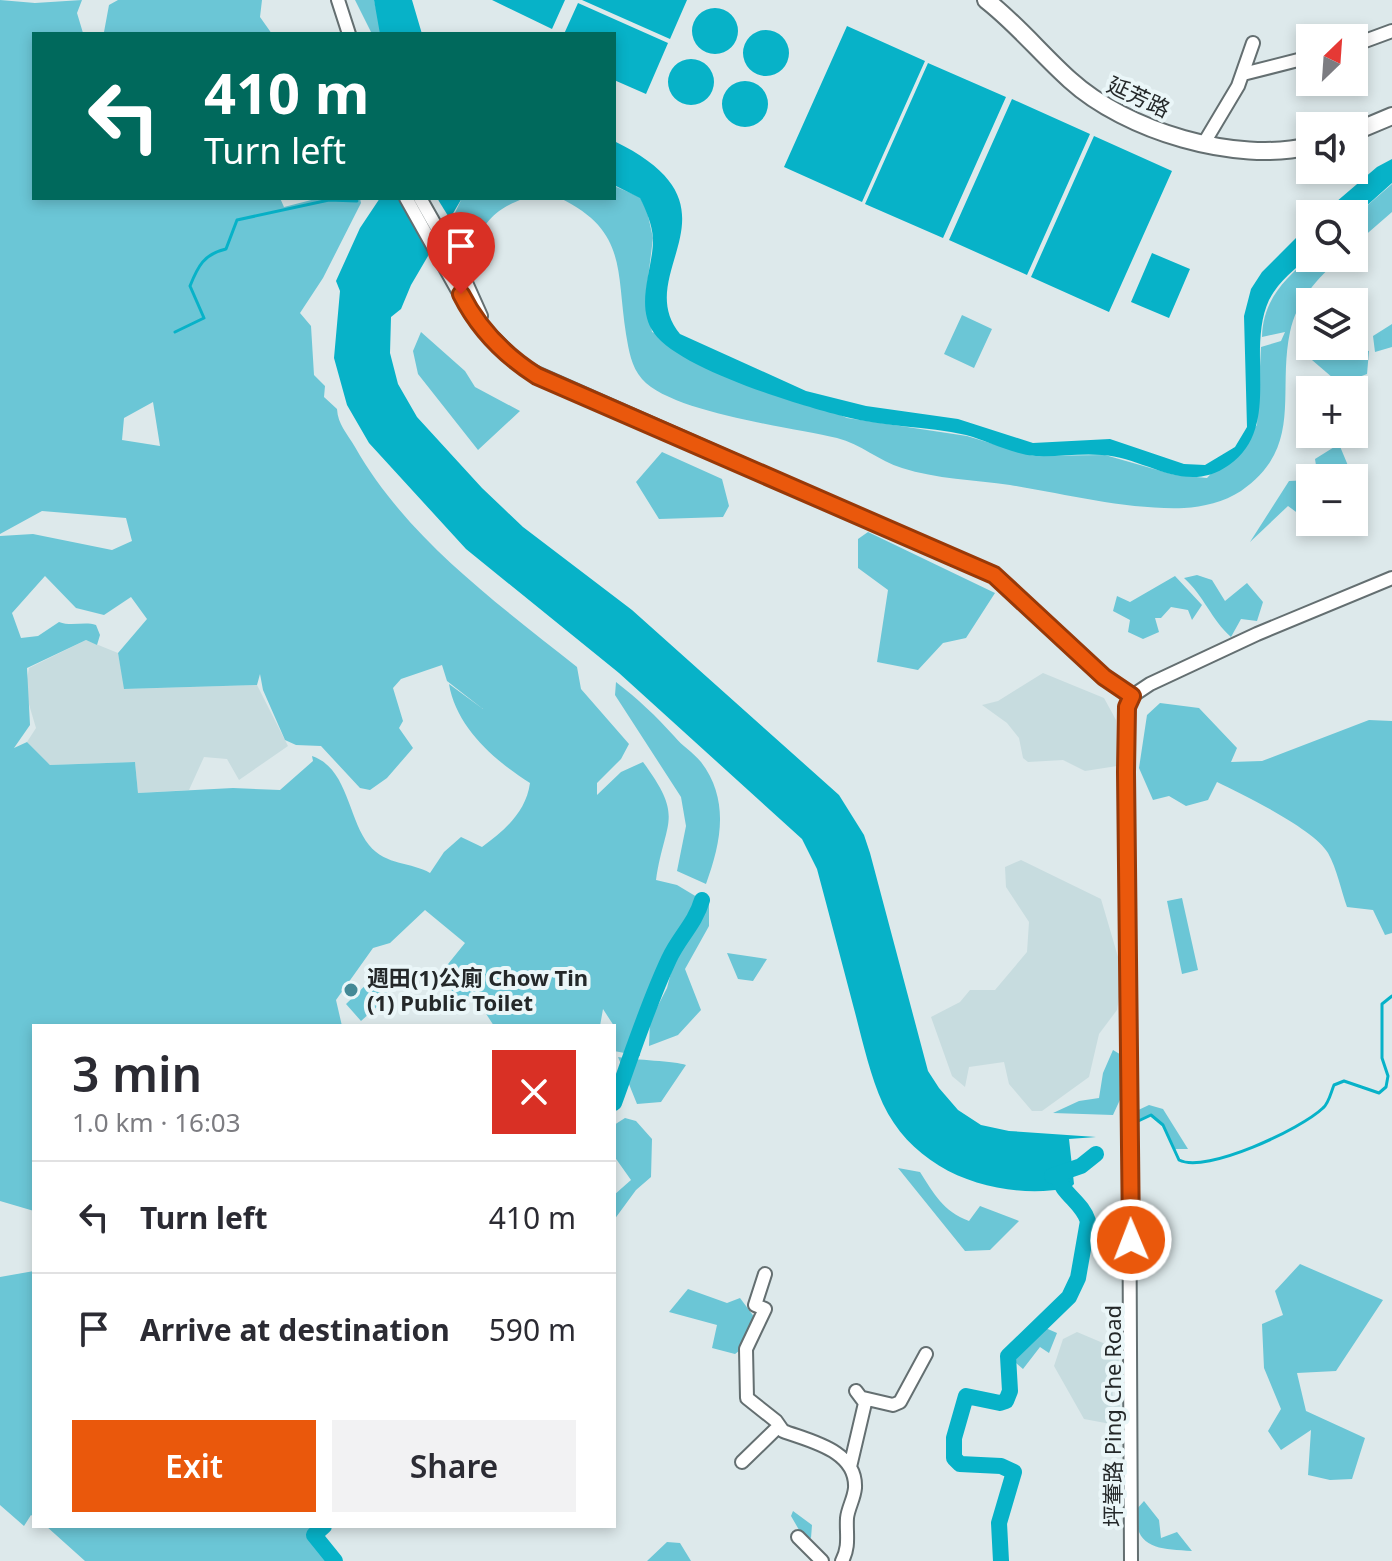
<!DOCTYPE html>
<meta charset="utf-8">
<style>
body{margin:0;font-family:"Noto Sans","Noto Sans SC",sans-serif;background:#f2f2f3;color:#2b2b33;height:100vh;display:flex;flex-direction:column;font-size:30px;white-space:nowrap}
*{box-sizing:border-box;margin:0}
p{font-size:26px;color:#7c7c81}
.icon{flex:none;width:44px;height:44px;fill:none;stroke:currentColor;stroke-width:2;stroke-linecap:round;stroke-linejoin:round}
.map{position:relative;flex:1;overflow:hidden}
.sheet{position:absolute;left:32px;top:1024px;width:584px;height:504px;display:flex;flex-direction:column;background:#fff;border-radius:0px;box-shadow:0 4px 12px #0003}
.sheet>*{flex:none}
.top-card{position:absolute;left:32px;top:32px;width:584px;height:168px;border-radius:0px;box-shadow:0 4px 12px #0003;background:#00695c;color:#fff;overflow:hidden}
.needle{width:52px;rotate:25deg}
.tools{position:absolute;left:1296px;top:24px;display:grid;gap:16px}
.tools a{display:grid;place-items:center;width:72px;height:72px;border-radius:0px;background:#fff;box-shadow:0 4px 12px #0003;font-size:40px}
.pin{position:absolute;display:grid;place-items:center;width:68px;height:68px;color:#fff;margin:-82px -34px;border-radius:50% 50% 50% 0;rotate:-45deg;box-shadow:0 0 8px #0007}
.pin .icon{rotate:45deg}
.me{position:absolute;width:88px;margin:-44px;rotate:359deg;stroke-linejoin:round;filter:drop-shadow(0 0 6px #0008)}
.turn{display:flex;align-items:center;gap:28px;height:168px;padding:0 40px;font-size:36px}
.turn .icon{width:104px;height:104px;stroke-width:2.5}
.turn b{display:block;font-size:56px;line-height:68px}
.round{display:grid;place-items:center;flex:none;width:84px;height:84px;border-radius:0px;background:#f2f2f3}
.head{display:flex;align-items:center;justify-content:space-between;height:136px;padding:0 40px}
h1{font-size:48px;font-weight:600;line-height:60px}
.cta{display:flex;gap:16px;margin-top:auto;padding:16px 40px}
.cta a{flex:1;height:92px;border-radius:0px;background:#ea580c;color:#fff;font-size:32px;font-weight:600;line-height:92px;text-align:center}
.cta a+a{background:#f2f2f3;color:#2b2b33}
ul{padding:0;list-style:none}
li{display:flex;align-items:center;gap:24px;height:112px;padding:0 40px;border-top:2px solid #e1e1e2}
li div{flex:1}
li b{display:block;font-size:30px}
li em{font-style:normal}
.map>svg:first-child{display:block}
.built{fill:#c7dcdf}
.green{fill:#6bc6d6;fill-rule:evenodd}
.water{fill:#07b2c8}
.pier{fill:#dde9eb}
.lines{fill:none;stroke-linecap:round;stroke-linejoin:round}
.stream{stroke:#07b2c8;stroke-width:3}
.river{stroke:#07b2c8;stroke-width:16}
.minor-casing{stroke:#646f71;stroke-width:16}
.major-casing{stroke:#646f71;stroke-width:20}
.minor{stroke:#fff;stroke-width:12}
.major{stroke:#fff;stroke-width:16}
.route-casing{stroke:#983908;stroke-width:20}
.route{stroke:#ea580c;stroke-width:14}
.poi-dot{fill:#448996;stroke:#eaf6f8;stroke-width:3}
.labels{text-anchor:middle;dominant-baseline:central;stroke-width:8;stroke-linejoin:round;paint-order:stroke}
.street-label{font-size:22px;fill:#242829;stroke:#eaf6f8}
.poi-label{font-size:22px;font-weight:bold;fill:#242829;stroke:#eaf6f8;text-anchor:start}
</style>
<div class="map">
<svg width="1392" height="1561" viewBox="0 0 1392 1561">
<rect width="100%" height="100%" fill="#dde9eb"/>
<!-- built -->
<path class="built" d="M86,640L118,653L125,689L257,685L288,746L239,780L227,759L204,757L189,790L138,793L135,762L50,765L27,742L36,728L25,691L29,668Z
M1043,673L1104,698L1116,720L1117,766L1085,771L1063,760L1028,762L1023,758L1019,738L1007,723L982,705L998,701Z
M1021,860L1101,899L1123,974L1117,1010L1099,1034L1089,1077L1042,1111H1032L1009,1084L1004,1062L969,1067L965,1087L952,1076L931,1017L960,1002L970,990H995L1027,952L1029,922L1006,887L1005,867Z
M1077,1332L1122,1351L1112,1381L1113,1402L1120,1405L1122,1417L1116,1425L1084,1419L1054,1366L1063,1339Z"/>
<!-- green -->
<path class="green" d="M0,0L35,3L82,0L77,13L83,33L104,32L109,5L118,0H262L260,17L272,34H34V198H280L284,207L319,198H360L361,203L323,278L300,313L311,326L314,375L325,386L324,397L337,409C338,425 347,433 355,447C407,538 493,600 577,667L581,689L629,744L621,759L597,783V795L621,772L643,762C685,819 665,819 656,880L677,885L702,900C696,921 685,931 674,949C654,979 640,1020 640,1056L614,1051V1026L603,1009L600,1026H494L481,1006L455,995L440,974L465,943L425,910L390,943L373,948L336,1000L342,1026H34V1211L0,1201V536L33,534L112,550L132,541L126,518L42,511L0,534ZM153,402L160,446L122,440L124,418ZM45,576L76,608L104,615L131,597L147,619L118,653L124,689L257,685L260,674L263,690L285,740L296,745L321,746L360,788L370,790L387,778L413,748L399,728L403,721L393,688L401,679L442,665L447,681L483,709L449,684C456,727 495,761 530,783C526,812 505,830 482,847L461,837L444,852L430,873C412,862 386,866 369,845C348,819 348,768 312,756L313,761L280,790L233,788L138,793L135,762L50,765L27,742L14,748L30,725L27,668L86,640L97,645L100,635L96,625C84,621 72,627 59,622L38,636L21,638L12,613Z
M355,0H374L382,34H372Z
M1392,184V212L1354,245V217Z
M614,186L640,197L647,211L653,238L646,294L652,332L847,418L967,436L1033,456L1105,455L1175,475L1207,478L1257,425L1261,347L1281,341L1285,332L1262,337C1263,300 1284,280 1310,257L1340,258C1317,279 1297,300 1290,332C1277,394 1304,447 1241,491C1224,502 1203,507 1184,508C1127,510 1066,494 1010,485C975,480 936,479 902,468C879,461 861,444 837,438C791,427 672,413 642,379C631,366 629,351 626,334C616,269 627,231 560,198H614Z
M462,198H525C498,208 487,218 474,244L452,219Z
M962,315L992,329L974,368L944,354Z
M1392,324V347L1375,352L1373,336Z
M421,332L465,371L475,387L520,411L478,450L418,374L413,351Z
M1310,334V346H1348L1369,351L1367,374L1340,384L1305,354Z
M1339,444L1349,468V478H1318L1315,459Z
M662,452L722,479L729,506L723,517L659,519L636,482Z
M1310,480V522L1327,523L1310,531L1307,520L1288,506L1250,542L1289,481Z
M868,532L995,593L966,638L943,643L918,670L877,662L888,590L858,568V539Z
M1197,575L1212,580L1225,601L1247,583L1263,602L1257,621L1241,619L1231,637C1211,619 1204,596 1184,578Z
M1175,576L1202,605L1192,620L1188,610L1171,607L1161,618H1155L1159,632L1143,639L1128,632L1130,620L1113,611L1117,596L1130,602Z
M616,682C638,699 656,716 674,736C682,746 693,752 701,762C730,800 721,843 706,884L677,871L686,826L681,797L615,695Z
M1160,703L1199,708L1237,748L1231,762L1262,761L1369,720L1392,721V933L1385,935L1373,910L1347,907C1341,890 1337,869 1328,853C1314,829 1244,795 1217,782L1208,800L1186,806L1169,796L1153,800L1139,768L1147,715Z
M1182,898L1198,970L1182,974L1167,901Z
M709,902V926L685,969L701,1010L678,1035L649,1046L650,1021L667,988L674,961Z
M727,953L767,959L753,981L738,979Z
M375,976L391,994L361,1021L346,1004Z
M1113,1050L1123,1056L1124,1091L1113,1115L1053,1113L1079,1101L1099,1098L1103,1073Z
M618,1057C634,1060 676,1061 686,1065L661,1102L637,1104Z
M1149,1105L1163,1109L1188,1149H1174L1163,1125L1151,1115L1134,1123V1112Z
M625,1118L636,1121L652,1139L651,1177L636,1190L614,1220V1195L631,1180L614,1156V1125Z
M898,1168L920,1172C934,1194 943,1211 969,1221L980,1206L1019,1221L990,1250L965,1251Z
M1300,1264L1383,1300L1336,1371L1297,1373L1306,1411L1365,1438L1352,1479L1330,1480L1308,1475L1311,1430L1281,1450L1268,1431L1281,1409L1264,1368L1262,1324L1283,1315L1275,1291Z
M34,1271V1517L31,1515L24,1526L0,1505V1277Z
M688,1289L727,1303L740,1298L758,1322L757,1337L735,1354L712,1348L717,1325L669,1312Z
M1041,1326L1057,1333L1049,1353L1040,1347L1023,1369L1008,1356Z
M1144,1501L1159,1520L1161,1538L1177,1532L1192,1551C1159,1549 1134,1549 1136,1510Z
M793,1511L812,1525L811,1538L802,1535L791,1516Z
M46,1526H327L314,1535L333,1561H85Z
M667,1542L680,1543L691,1561H647Z"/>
<!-- water -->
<path class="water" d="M374,0H412L422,34H380Z
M492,0H565L552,29Z
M582,0H687L670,39Z
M578,3L668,43L646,94L614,80V34H564Z
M692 31a23 23 0 1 1 46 0a23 23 0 1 1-46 0Z
M847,26L925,61L862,202L784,167Z
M743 53a23 23 0 1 1 46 0a23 23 0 1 1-46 0Z
M668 82a23 23 0 1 1 46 0a23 23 0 1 1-46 0Z
M928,63L1006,97L943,238L865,204Z
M722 104a23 23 0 1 1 46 0a23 23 0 1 1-46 0Z
M1012,99L1090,134L1027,275L949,240Z
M1094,136L1172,171L1109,312L1031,277Z
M614,141C752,208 629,272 680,334L806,391L866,406L958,419L1033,443L1110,439L1184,464L1205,465L1235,447L1247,427L1244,316L1251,289L1262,272L1310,224V256C1295,269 1278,282 1269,300C1245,352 1283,427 1229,465C1185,496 1148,458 1102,455C1080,453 1058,457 1036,456C1012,454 988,441 966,435C926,426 885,427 846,417C801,406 679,369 654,333C634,305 654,267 653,238C652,224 646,210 640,198L614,185Z
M1392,159V183L1354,217L1322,214L1377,167Z
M380,198H462L411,285L401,309L391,317L390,353L398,384L417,417L482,488L523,527L632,610L839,795L864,835L870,853L928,1071L939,1088L958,1110L981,1125L1009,1131L1096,1137L1069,1139L1074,1184L1070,1188C998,1201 916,1174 883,1104C869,1073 862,1038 853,1005C841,959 829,914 817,869L802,839L619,673L466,549L369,443L347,405L334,358L340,291L336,281L360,228Z
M1152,253L1190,269L1169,318L1131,302Z"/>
<!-- pier -->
<path class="pier" d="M399,198H437L453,224L437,251L433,254Z"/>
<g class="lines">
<!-- stream -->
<path class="stream" d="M175,332L204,318L190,286C198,266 204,254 226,249L237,220L329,200L357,201
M1134,1123L1151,1115L1163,1125L1179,1160C1206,1174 1301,1129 1323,1108C1329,1103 1331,1092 1334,1085L1344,1081L1379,1093L1386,1087L1388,1076L1382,1058V1004L1392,996"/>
<!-- river -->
<path class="river" d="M614,1103C632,1054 647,1006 669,959C679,937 695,924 702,900
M1052,1176L1081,1166L1096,1154
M324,1526L314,1535L335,1561
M1001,1561L999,1523L1014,1472L1001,1466L960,1464L954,1458V1438L966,1396L1000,1403L1006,1401L1010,1391L1008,1356L1069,1297L1078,1278L1088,1221C1082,1202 1063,1195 1057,1175"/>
<defs>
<path id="minor" d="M338,0L349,34
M1354,45L1392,31
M1243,74L1310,57
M1204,143L1238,86L1253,43
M406,198L472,316L523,367L994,575L1104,677L1132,696
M420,198L459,267L481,316
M765,1274L755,1305L765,1309L746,1349L747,1398L776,1421L783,1431C809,1441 857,1450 855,1488C854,1499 848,1508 847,1518C846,1534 850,1546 842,1561
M863,1398L893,1405L900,1402L926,1354
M742,1462L778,1427
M850,1467L865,1403L856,1391
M798,1537L822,1561
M1131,1561L1127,707L1132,696L1150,684L1257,634L1392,578"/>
<path id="major" d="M986,0C1017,24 1041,54 1070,80C1126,131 1236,164 1310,146
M1354,132L1392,116"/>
</defs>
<!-- minor casing -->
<use href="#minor" class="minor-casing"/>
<!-- major casing -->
<use href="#major" class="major-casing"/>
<!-- minor -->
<use href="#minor" class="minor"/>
<!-- major -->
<use href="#major" class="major"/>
</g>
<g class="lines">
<defs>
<path id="route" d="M461,294C478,328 504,355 537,376L994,575L1104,677L1132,696L1127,707L1126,772L1131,1240"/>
</defs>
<!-- route casing -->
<use href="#route" class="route-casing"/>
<!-- route -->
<use href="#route" class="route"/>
</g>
<!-- markers -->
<circle class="poi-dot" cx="351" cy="990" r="8"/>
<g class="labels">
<!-- street labels -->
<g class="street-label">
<text transform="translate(1139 96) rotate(25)">延芳路</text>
<text transform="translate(1112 1416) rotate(-90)">坪輋路 Ping Che Road</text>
</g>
<!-- poi labels -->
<g class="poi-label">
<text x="367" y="977">週田(1)公廁 Chow Tin<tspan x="367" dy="25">(1) Public Toilet</tspan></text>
</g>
</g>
</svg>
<div class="tools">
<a><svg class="needle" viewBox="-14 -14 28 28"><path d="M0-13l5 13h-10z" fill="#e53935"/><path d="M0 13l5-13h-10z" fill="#7c7c81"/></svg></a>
<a><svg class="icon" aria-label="sound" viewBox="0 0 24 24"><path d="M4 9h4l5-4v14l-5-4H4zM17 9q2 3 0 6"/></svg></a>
<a><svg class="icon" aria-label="search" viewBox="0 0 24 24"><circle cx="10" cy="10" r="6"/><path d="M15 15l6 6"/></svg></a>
<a><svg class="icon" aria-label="layers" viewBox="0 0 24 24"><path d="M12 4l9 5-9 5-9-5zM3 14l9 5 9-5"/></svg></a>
<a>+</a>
<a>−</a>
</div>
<div class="pin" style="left:461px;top:294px;background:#d93025"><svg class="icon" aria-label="arrive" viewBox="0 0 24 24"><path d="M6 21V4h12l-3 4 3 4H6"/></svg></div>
<svg class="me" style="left:1131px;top:1240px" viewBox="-20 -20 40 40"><circle r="17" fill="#ea580c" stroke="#fff" stroke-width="3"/><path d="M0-11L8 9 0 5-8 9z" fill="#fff"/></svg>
<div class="top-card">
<div class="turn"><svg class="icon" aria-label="left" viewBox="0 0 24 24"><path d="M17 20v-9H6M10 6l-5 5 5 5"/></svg><div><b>410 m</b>Turn left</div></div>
</div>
<section class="sheet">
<div class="head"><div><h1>3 min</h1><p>1.0 km · 16:03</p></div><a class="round" style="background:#d93025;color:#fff"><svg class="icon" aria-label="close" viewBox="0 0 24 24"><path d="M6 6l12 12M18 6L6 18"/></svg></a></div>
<ul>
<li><svg class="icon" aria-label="left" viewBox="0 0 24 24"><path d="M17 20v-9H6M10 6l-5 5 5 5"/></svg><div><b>Turn left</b></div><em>410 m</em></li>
<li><svg class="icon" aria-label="arrive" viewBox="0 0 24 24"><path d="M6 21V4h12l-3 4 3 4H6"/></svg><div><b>Arrive at destination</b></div><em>590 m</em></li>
</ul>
<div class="cta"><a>Exit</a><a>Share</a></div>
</section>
</div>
